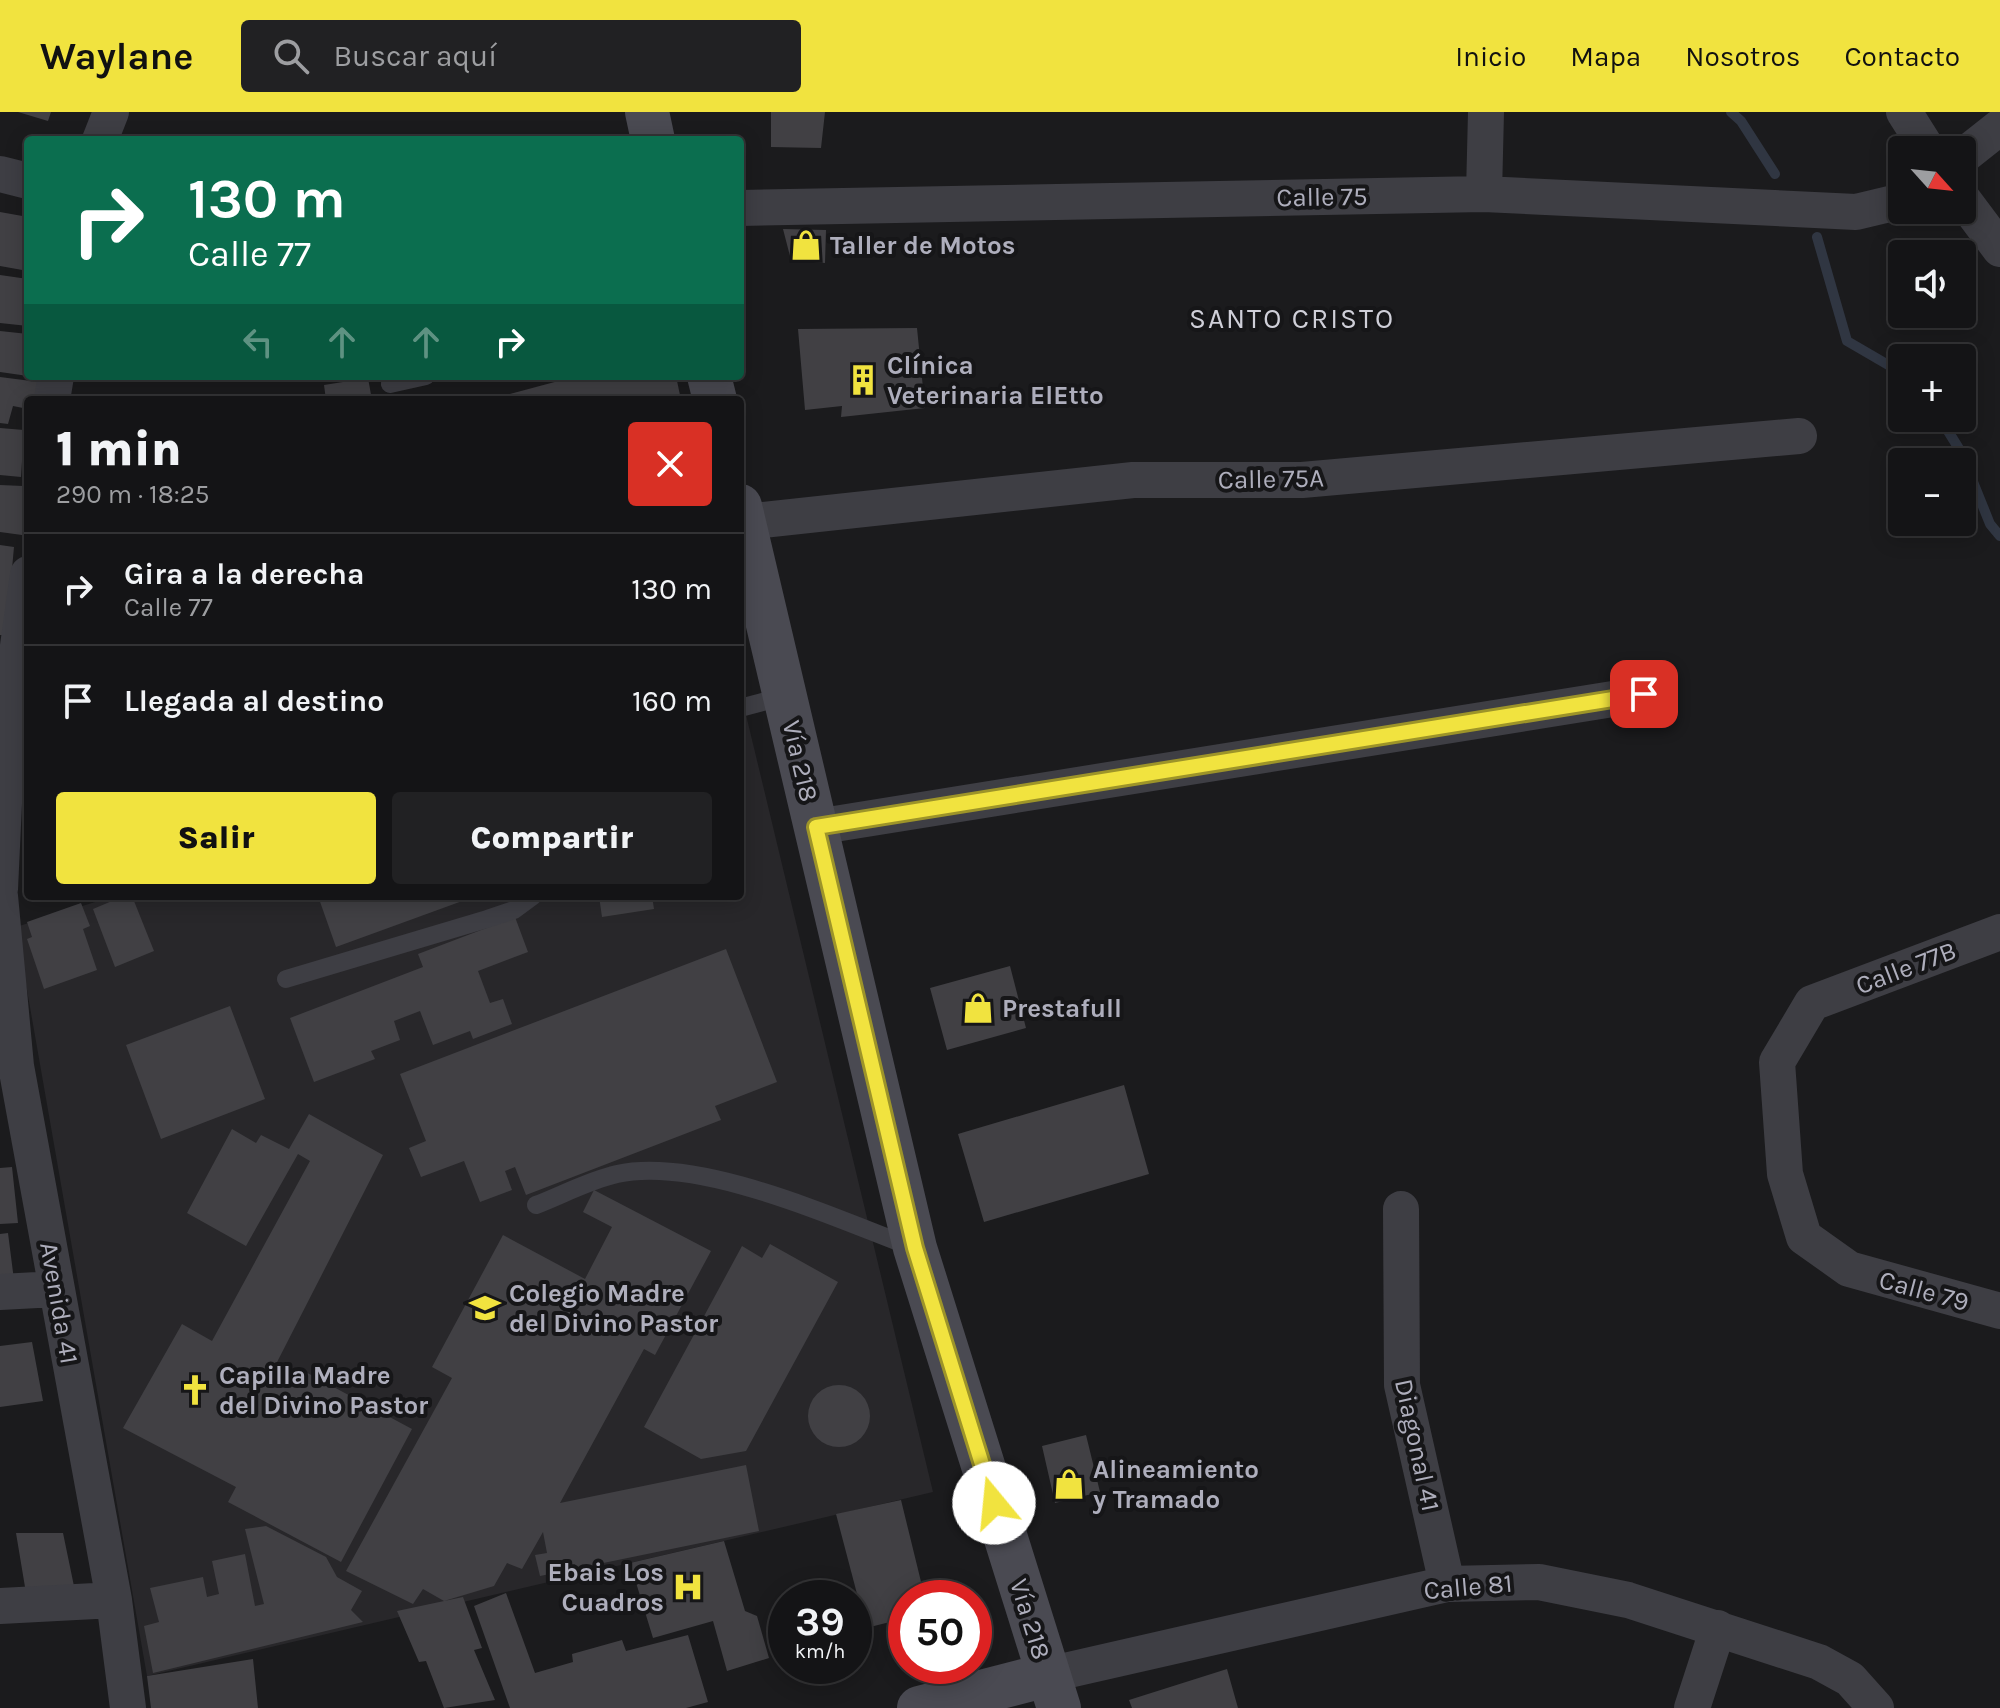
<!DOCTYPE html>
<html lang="es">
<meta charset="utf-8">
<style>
body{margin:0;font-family:Karla,sans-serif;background:#212123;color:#f1f3f6;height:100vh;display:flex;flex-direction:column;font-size:30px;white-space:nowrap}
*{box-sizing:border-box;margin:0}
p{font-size:26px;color:#9d9ea1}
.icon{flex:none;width:44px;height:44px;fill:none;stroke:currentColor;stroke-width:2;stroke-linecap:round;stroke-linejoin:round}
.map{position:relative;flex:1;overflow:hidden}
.sheet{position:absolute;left:24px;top:284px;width:720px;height:504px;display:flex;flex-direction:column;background:#141416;border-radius:8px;box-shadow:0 4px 20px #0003,0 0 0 2px #333335}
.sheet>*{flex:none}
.guide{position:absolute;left:24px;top:24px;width:720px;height:244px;border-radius:8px;box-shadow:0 4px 20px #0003,0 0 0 2px #333335;background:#0b6e4f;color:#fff;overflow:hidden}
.needle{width:52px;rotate:117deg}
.tools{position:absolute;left:1888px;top:24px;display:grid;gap:16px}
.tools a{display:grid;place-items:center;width:88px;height:88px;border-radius:8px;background:#141416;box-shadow:0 4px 20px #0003,0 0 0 2px #333335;font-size:40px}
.speed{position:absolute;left:768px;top:1468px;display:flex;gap:16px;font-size:40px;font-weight:700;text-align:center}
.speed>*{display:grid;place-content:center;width:104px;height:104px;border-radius:50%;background:#141416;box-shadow:0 4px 20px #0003,0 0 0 2px #333335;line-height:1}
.speed small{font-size:20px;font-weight:400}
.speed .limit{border:12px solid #d22;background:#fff;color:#111}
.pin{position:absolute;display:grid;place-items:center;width:68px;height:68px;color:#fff;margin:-34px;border-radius:16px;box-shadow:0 4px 12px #0006}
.me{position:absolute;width:88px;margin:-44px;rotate:343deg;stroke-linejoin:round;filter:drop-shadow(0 0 6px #0008)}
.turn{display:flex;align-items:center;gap:28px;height:168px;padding:0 32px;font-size:36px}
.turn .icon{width:104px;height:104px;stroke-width:2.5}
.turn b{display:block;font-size:56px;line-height:68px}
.lanes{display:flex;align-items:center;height:76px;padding:0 32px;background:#0003;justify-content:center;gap:40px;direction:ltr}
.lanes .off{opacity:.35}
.round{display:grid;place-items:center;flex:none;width:84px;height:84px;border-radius:8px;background:#212123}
.headline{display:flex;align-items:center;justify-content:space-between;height:136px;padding:0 32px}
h1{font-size:48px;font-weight:800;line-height:60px}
.primary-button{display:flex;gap:16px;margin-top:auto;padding:16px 32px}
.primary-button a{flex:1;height:92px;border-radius:8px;background:#f1e33f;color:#111;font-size:32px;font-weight:800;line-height:92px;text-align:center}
.primary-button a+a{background:#212123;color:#f1f3f6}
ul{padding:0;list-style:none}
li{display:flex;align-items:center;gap:24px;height:112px;padding:0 32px;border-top:2px solid #333335}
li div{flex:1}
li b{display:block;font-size:30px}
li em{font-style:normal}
header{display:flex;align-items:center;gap:48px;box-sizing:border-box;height:112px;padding:0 40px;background:#f1e33f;color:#111}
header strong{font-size:38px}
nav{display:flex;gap:44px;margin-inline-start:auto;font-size:28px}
.search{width:560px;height:72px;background:#212123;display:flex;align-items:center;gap:20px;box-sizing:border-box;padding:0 28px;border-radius:8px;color:#9d9ea1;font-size:30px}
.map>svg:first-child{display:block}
.built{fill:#28272a}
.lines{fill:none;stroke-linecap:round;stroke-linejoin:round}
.stream{stroke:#303642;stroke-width:10}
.building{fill:#414044}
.lane{stroke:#3e3e44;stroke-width:18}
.street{stroke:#3e3e44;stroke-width:36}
.secondary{stroke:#4a4a52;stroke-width:44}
.route-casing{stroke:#9d9429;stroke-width:20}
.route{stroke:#f1e33f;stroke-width:14}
.labels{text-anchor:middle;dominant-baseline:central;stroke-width:8;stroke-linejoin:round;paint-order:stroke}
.street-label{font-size:26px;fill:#aeaebc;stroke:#161618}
.poi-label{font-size:26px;font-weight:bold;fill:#aeaebc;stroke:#161618;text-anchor:start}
.neighbourhood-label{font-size:28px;letter-spacing:2px;fill:#cfcfd8;stroke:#161618}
</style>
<header>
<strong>Waylane</strong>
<div class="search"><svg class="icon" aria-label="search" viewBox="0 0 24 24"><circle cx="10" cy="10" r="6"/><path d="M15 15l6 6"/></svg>Buscar aquí</div>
<nav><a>Inicio</a><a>Mapa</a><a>Nosotros</a><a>Contacto</a></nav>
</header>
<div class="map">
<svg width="2000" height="1596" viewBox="0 0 2000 1596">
<rect width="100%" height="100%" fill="#1b1b1d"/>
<!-- built -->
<path class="built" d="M741,582L933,1380L147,1564L16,815L114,784H740Z"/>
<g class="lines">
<!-- stream -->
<path class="stream" d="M1731,0L1741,9L1775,62
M1817,125L1847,229L1902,261
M1940,306L1961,340L1990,412L2000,424"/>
</g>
<!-- building -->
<path class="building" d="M18,0H51L48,9Z
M771,0H825L821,36L771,35Z
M0,100L28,105V159L0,154Z
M783,117L826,118L825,151L791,148Z
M0,163L28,167V214L0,211Z
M917,216L925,296L841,305L842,294L805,298L798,217Z
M0,219L28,222V264L0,260Z
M577,264H676L681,288H488Z
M0,265L39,270L38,288H28V297L13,294L8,312L0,311Z
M368,266L372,288H326L324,273Z
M0,316L24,318L21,365L0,363Z
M0,373L23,374L22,423L0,420Z
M0,433L14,435L6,523H0Z
M124,784H132L154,839L115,855L93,797Z
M318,784H476L336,835Z
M599,784H652L654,797L602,805Z
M81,791L90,814L83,817L97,858L44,877L27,827L32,825L27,810Z
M515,805L528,840L478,859L490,891L503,887L512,912L473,927L470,919L433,933L420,899L394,909L400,928L371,939L375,947L314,970L290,906L423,855L418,842Z
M726,837L777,970L715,994L721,1008L526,1083L515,1055L505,1059L512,1078L480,1090L464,1049L421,1065L409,1036L426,1029L400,962Z
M1010,854L1026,916L947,938L930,876Z
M230,894L265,987L161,1027L126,933Z
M1124,973L1149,1062L984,1110L958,1022Z
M309,1002L383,1043L273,1258L293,1269L300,1257L412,1317L341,1450L228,1390L236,1375L123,1316L182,1212L212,1229L310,1049L298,1042L246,1134L187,1101L232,1017L256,1031L261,1023L289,1037Z
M12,1055L18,1111L0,1112V1056Z
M594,1078L711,1139L655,1243L644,1237L560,1391L746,1353L759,1419L540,1464L535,1443L547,1441L543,1420L522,1457L507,1451L494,1474L444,1489L423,1477L413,1492L346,1459L452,1266L432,1255L503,1123L585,1167L612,1115L583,1100Z
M8,1121L14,1168H0V1122Z
M770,1132L838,1170L746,1339L701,1347L644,1315L742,1134L762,1146Z
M32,1230L43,1289L0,1295V1234Z
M808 1304a31 31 0 1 1 62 0a31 31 0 1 1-62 0Z
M1086,1323L1100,1380L1055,1391L1042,1334Z
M901,1388L925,1486H906V1506L866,1516L836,1402Z
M266,1414L326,1445L337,1465L362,1479L351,1498L363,1510L153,1561L144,1514L159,1510L150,1476L203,1465L207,1485L219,1482L212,1449L245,1442L255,1494L264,1492L245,1417Z
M16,1421H63L75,1479L26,1481Z
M724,1429L745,1499L757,1504L769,1546L727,1559L713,1509L653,1526L630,1451Z
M506,1481L535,1561L573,1550L572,1542L622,1528L626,1539L688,1523L708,1590L686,1596H510L474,1494Z
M463,1485L482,1536L474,1538L495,1588L444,1596L426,1549L419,1550L397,1499Z
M253,1547L258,1596H151L147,1564Z
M1227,1557L1238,1596H1132L1129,1588Z"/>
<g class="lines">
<!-- lane -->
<path class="lane" d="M390,272L426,264
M740,596L785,584
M286,867L487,807L514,798L533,784
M536,1093C562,1083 590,1068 617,1062C700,1044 834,1106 912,1135"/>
<!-- street -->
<path class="street" d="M1904,0L1928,38
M100,28L111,0
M1962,45L2000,15
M0,62L28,69
M1484,82L1486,0
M1962,86L2000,137
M740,96L1484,82L1856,100L1902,89
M52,288L56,264
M744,410L1133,368H1302L1799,324
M816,715L1644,582
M0,777L8,606L28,462
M0,784L16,954L114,1488L128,1596
M2000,820L1812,891L1777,950L1785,1062L1804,1125L1849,1157L2000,1199
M1401,1097L1402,1273L1447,1472
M0,1180L56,1177
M0,1494L114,1488
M1047,1563L1447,1472L1539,1470L1628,1488L1819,1550L1850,1567L1876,1596
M1692,1596L1718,1516"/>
<!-- secondary -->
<path class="secondary" d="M647,0L653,28
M709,264L715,288
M740,394L915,1136L1059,1596
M919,1596L1047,1563"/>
</g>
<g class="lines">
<defs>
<path id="route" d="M994,1391L915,1136L816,715L1644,582"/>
</defs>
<!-- route casing -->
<use href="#route" class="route-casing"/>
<!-- route -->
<use href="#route" class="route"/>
</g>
<!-- icons -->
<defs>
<symbol id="shop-bare" viewBox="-9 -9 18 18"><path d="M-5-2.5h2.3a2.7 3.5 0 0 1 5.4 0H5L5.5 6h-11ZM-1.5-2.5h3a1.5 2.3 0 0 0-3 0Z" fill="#f1e33f" stroke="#161618" stroke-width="2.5" paint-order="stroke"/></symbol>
<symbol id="building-bare" viewBox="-9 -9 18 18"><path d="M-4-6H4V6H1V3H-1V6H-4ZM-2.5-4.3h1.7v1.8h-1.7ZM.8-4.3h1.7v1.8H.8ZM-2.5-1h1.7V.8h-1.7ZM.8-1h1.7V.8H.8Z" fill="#f1e33f" stroke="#161618" stroke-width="2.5" paint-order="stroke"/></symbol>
<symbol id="university-bare" viewBox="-9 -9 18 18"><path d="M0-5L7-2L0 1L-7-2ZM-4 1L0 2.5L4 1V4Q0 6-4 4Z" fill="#f1e33f" stroke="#161618" stroke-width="2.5" paint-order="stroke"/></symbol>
<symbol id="church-bare" viewBox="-9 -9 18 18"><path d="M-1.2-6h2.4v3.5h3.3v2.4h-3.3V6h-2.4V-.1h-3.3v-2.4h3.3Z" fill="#f1e33f" stroke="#161618" stroke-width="2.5" paint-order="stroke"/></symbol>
<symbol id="hospital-bare" viewBox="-9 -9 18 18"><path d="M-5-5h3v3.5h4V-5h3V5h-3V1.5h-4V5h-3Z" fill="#f1e33f" stroke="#161618" stroke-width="2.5" paint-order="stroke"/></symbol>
</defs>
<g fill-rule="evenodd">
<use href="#shop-bare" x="784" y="111" width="44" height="44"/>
<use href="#building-bare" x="841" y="246" width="44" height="44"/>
<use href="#shop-bare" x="956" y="874" width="44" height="44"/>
<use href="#university-bare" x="463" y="1174" width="44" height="44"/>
<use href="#church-bare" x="173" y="1256" width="44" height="44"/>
<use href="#shop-bare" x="1047" y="1350" width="44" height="44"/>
<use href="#hospital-bare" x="666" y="1453" width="44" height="44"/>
</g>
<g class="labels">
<!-- street labels -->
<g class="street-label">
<text transform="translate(1322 85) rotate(-1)">Calle 75</text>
<text transform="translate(1271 367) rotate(-1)">Calle 75A</text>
<text transform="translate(800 649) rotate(77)">Vía 218</text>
<text transform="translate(1906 856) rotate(-21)">Calle 77B</text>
<text transform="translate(1924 1179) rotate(15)">Calle 79</text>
<text transform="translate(59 1191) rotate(80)">Avenida 41</text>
<text transform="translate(1417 1333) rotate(78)">Diagonal 41</text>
<text transform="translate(1468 1475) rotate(-5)">Calle 81</text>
<text transform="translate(1030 1507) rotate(73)">Vía 218</text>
</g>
<!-- poi labels -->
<g class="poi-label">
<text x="830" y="133">Taller de Motos</text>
<text x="887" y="253">Clínica<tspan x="887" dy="30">Veterinaria ElEtto</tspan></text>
<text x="1002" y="896">Prestafull</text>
<text x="509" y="1181">Colegio Madre<tspan x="509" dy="30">del Divino Pastor</tspan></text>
<text x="219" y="1263">Capilla Madre<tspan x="219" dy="30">del Divino Pastor</tspan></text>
<text x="1093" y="1357">Alineamiento<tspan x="1093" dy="30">y Tramado</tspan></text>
<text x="664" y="1460" text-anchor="end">Ebais Los<tspan x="664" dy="30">Cuadros</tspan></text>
</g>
<!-- neighbourhood labels -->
<g class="neighbourhood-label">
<text x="1292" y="206">SANTO CRISTO</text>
</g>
</g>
</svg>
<div class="tools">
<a><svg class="needle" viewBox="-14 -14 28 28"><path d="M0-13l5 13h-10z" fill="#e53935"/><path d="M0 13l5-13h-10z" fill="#9d9ea1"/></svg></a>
<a><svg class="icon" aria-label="sound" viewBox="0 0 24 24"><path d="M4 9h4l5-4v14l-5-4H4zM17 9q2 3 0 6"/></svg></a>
<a>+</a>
<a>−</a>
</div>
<div class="speed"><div>39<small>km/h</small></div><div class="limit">50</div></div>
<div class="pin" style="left:1644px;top:582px;background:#d93025"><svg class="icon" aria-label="arrive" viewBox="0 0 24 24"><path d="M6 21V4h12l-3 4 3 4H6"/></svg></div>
<svg class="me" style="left:994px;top:1391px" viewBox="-20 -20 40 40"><circle r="19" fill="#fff"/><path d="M0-13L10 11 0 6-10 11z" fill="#f1e33f"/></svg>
<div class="guide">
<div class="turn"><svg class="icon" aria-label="right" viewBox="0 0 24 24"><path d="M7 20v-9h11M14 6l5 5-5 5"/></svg><div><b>130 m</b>Calle 77</div></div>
<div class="lanes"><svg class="icon off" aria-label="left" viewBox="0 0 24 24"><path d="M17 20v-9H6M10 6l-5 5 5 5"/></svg><svg class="icon off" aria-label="ahead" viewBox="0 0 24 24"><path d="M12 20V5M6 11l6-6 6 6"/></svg><svg class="icon off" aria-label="ahead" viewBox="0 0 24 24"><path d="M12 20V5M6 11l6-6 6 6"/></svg><svg class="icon" aria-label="right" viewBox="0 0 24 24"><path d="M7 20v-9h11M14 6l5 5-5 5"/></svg></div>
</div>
<section class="sheet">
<div class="headline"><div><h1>1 min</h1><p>290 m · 18:25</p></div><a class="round" style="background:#d93025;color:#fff"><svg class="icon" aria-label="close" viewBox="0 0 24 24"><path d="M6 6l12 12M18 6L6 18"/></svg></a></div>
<ul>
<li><svg class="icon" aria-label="right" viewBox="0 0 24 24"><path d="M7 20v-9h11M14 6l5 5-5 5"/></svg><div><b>Gira a la derecha</b><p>Calle 77</p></div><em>130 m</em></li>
<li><svg class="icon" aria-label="arrive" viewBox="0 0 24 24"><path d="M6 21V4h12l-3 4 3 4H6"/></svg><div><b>Llegada al destino</b></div><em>160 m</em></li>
</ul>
<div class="primary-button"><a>Salir</a><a>Compartir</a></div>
</section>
</div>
